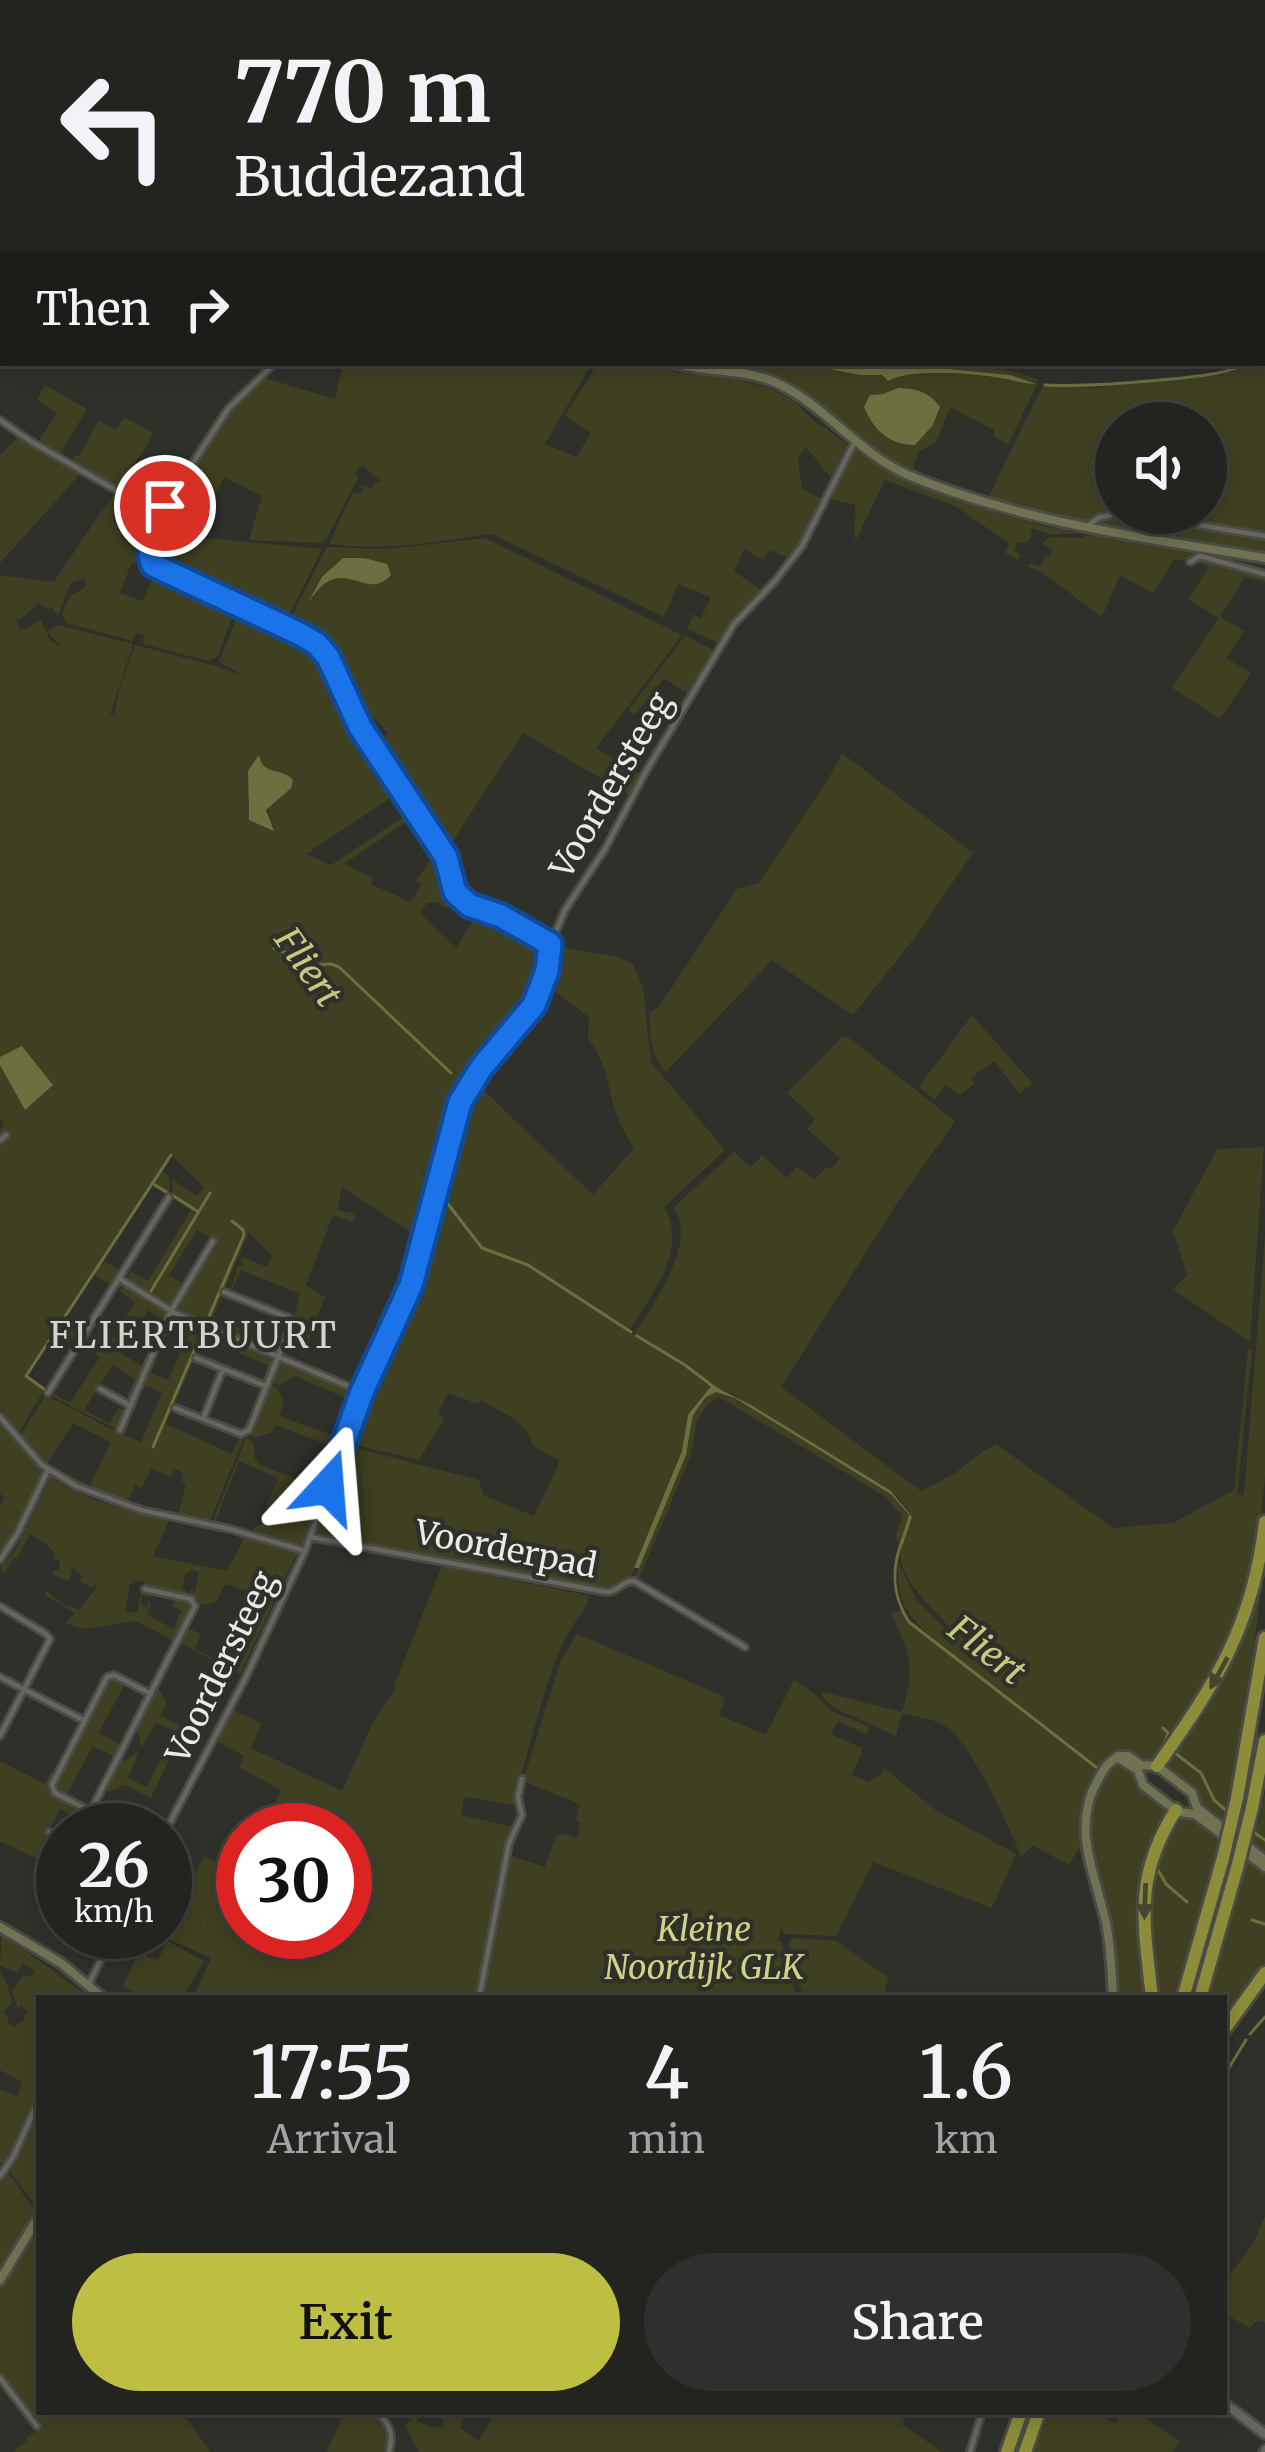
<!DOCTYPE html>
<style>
body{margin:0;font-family:Merriweather,serif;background:#2f302d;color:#f1f3f6;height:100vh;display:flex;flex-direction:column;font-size:45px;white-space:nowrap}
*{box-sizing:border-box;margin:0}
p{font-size:39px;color:#a3a4a5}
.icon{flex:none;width:66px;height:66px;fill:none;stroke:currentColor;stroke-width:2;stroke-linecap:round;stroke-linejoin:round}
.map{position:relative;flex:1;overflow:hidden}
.drawer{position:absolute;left:36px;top:1995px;width:1191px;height:420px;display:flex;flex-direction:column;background:#232420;border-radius:0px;box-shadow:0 6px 18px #0003,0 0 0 3px #40413e}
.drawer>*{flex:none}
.guide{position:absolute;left:0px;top:0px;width:1266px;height:366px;box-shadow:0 6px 18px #0003,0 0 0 3px #40413e;background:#232420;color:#f1f3f6;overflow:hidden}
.fabs{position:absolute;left:1095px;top:402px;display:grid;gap:24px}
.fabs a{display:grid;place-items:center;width:132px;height:132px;border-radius:50%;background:#232420;box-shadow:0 6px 18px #0003,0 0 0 3px #40413e;font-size:60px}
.speed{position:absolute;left:36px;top:1803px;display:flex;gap:24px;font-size:60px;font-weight:700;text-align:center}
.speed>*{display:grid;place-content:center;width:156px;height:156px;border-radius:50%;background:#232420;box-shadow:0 6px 18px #0003,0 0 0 3px #40413e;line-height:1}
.speed small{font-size:30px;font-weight:400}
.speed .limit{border:18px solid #d22;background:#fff;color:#111}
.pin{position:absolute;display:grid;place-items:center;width:102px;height:102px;color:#fff;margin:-51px;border:6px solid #fff;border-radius:50%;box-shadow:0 3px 12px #0007}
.me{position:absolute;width:132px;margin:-66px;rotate:19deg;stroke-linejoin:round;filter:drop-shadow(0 0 9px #0008)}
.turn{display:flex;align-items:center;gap:42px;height:252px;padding:0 36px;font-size:54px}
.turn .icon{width:156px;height:156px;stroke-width:2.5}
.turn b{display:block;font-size:84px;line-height:102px}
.then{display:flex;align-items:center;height:114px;padding:0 36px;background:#0003;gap:24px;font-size:45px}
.eta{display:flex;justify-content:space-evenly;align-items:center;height:204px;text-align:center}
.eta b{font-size:72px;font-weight:600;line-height:84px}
.button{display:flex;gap:24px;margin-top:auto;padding:24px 36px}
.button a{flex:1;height:138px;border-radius:72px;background:#bdbf43;color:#111;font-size:48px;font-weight:600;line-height:138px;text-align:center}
.button a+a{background:#2f302d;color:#f1f3f6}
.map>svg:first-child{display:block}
.green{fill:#3f4021;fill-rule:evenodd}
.water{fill:#6d6f41}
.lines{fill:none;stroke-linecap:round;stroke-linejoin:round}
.stream{stroke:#6d6f41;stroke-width:3}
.minor-casing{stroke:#4a4b45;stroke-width:10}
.tertiary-casing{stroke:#4a4b45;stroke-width:14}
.secondary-casing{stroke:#4a4b45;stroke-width:14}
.motorway-casing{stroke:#4a4b45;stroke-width:18}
.minor{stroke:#66665f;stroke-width:4.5}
.tertiary{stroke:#66665f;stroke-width:8}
.secondary{stroke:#717254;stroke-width:8}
.motorway{stroke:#8b8d3a;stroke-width:12}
.motorway-bridge-casing{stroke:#4a4b45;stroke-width:18;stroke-linecap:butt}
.motorway-bridge{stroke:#8b8d3a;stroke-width:12}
.oneway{fill:#46472e}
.route-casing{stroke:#114b97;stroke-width:30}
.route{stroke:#1a73e8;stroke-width:21}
.labels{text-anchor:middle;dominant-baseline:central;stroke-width:9;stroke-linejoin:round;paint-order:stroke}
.street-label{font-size:33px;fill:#eaebe7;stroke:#2f302a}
.park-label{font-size:33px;font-style:italic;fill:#cfd287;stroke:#2f302a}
.water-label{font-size:36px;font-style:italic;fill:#c7c97f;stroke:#2f302a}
.neighbourhood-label{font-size:36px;letter-spacing:3px;fill:#d3d4cc;stroke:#2f302a}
</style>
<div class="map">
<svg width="1265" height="2452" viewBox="0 0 1265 2452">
<rect width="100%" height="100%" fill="#2f302a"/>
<!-- green -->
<path class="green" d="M1263,356H1265V535L1146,513L1181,517L1182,513H1206V423H1116V511C1104,514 1089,523 1077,522C1054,521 1006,507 989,496L1044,383H1047V386L1094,388L1220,375C1235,372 1248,363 1263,363Z
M333,363H592L545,444L576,457L591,433L565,416L598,363H655L676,372L736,379L770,388L794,401L811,418L847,444L831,478L806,447L798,458L802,489L822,499L805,537L791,559L770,550L763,560L744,549L734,571L762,591L737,616L718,643L687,629L693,615L701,618L711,597L678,584L664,617L492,534L411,545L366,547L329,544L353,493L361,494L364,490L360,487L361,485L371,489L375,482L378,483L380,480L363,466L358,468L355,474L359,476L327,538L322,543L249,540L262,496L224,477L213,499L215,501L200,534L166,517L163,514C193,465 220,416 262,377L335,399L342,366Z
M685,363H798L860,375H882L885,379C926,365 992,376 1036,384L996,374L918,366L849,363C909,363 984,358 1039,380L1008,445L994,436V430L950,407L936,442L918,452L912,473C857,447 819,392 761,373C736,365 710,367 685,363ZM898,388C919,388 929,393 939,412L933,425L915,445L873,394H884Z
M45,385L87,409L60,453L39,441L57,413L37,400Z
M124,417L153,433L148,444L118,487L77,466L73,457L75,455L79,456L99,421L116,430Z
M18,437L81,473L0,563V455Z
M852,447C904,491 1014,520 1081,534H1050L1030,528L1032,535L1027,543L1018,542L1014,550L1020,555L1019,561L1005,553L1009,543L955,506L885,480L856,540C850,529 859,516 854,504L828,499Z
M114,493L146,512L154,520L145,559L131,564L120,593L143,601L156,570L240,608L234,611L218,656L208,661L143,644L144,635L136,633L133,641L66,623L62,614L70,596L86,587L84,579L71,583L58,616L51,607L48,610L38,603L25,616L16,620L21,631L41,620L50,640L59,646L60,644L52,638L48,631L58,625L133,644L110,715L118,714L115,713L119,690L135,645L217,666L245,677L219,662L236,620L241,622L247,611L316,645L326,657L361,733L400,792L306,854L331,865L412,811L425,830L422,838L409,820L344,864L373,878L371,884L410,902L421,885L416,880L438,850L454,896L446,908L436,902L427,903L420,913L456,948L480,911C493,916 535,934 543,945C552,958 537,991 531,1004L461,1092L453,1112L435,1185L415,1162L434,1187L426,1222L419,1237L342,1187L337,1210L355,1214L353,1222L333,1215L306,1285L325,1297L308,1341L295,1340L289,1336L300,1294L241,1270L233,1288L231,1287L238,1266L242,1267L244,1264L240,1262L242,1257L267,1267L272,1256L249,1232L213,1316L279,1345L289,1326L276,1353L176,1310L214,1240L197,1230L169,1275L182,1284L187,1277L172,1305L168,1306L127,1280L131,1272L148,1281L191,1210L170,1197L173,1191L172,1179L197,1196L204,1187L172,1156L162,1171L169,1177L170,1191L168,1195L152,1186L103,1260L119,1270L123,1269L111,1289V1285L94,1274L65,1317L84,1330L76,1344L75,1340L57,1330L27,1376L45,1388L18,1434L0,1413V1142L7,1136L5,1133L0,1135V1130L4,1126L0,1117V1065L25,1110L53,1085L23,1047L0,1057V575L54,582ZM261,762L272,773L286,774L290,788L268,806L269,821L273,829H270L263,824L253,822L248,807V771Z
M1115,515L1150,518L1265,538V555L1093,524Z
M160,518L195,537L322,549L286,621L281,624L156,565L151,550Z
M1088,535L1249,564L1243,566L1200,555L1188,561L1174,559L1153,593L1120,575L1102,617L1042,572L1028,566L1031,563L1040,567L1046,555L1050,556L1052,549L1042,544L1049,537L1081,538Z
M485,538L682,635L596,748L642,775L631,796L523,733L445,853L376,750L388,733L373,717L362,726L325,650L289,627V622L327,547L388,549Z
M1198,557L1265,575V582L1245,577L1220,617L1244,631L1226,658L1251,673L1220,719L1172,688L1219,618L1188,599L1209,567L1192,560Z
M685,636L715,651L689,694L664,678L635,715L628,710Z
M842,753L973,853L916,936L853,1015L772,960L666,1072C649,1055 651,1035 649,1013L659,1007L737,889L759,883L830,776Z
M554,947L616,956L633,964L643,988L651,1062L725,1150L664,1207C689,1251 651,1294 629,1331L633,1335C653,1306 699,1241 673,1208L734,1152L751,1167L762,1155L787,1178L797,1167L814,1179L827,1167L831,1169L840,1158L807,1129L815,1119L787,1093L842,1037H848L955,1121L897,1203L781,1387L921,1491L954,1474L982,1452L996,1444L1113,1528L1173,1523L1234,1490L1248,1349L1252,1350L1237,1495H1244L1265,1237V1477L1259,1539L1249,1587L1216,1670L1156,1761C1135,1765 1133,1750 1115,1749C1085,1777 1077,1817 1085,1856L1082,1857L1079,1848L1069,1865L1033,1846L1021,1856C1009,1826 972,1746 948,1728C936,1719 917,1717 902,1713L896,1736L834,1708L821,1695L823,1692L902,1712C916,1666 911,1656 891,1613L901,1611L911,1625L930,1639L932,1638C904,1612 897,1601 898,1562L916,1599L950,1634L951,1629C936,1611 900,1580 900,1555C900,1544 909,1528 912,1517L897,1496L731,1393L712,1386L688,1415L682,1451L631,1577H634L639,1568L689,1442L693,1415L706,1397L716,1392L735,1398L892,1495L909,1516L900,1543L895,1538L902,1516L886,1497L719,1397L708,1404L697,1420L691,1455L638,1581L627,1580L615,1589L605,1591L317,1533L343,1449L348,1446L479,1480L483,1495L534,1516L558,1466V1460L532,1445C529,1422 500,1412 481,1400L478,1404L447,1393L438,1414L445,1418L419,1460L355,1445L347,1439L414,1283L458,1117L475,1082L593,1195L634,1148C627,1137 620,1126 616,1113C607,1085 607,1062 588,1039L589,1017L546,985Z
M972,1015L1032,1083L1020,1094L994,1061L971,1078L974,1084L960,1095L946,1085L935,1100L919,1087Z
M1264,1147L1250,1342L1173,1289L1187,1276L1173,1231L1217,1149Z
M125,1284L166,1310L168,1314L164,1322L148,1310L121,1353L145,1368L132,1398L127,1396L135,1380L113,1365L84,1410L109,1423L119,1408L126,1412L119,1428L116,1429L52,1396L54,1394L70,1403L100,1357L84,1346L91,1335L108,1345L135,1302L120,1291Z
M174,1316L274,1359L266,1381L262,1382L268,1365L203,1338L166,1424L232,1454L240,1436L244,1438L209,1523L178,1516L186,1484L181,1481L183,1473L174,1469L171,1477L151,1469L142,1488L135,1485L128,1503L83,1487L52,1470V1466L90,1486L111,1442L73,1423L46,1465L20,1436L46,1395L120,1434L124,1432L126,1422L129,1423L124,1435L141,1442L162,1393L146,1385L141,1386L153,1359L155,1361L151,1373L168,1380L189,1332L172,1324L168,1332L165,1330Z
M284,1361L358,1395L302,1547L252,1533L255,1526L262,1525L268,1517L267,1503L278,1478L239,1461L214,1524L212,1523L246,1438L253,1442L255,1459L260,1465L319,1487L332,1446L275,1425L272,1432L254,1438L249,1434L270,1385L277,1388L284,1402L279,1416L335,1436L350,1400L295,1376L278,1385L272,1382L277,1364Z
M0,1422L43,1473L0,1556V1505L4,1498L0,1493Z
M49,1475C78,1500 132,1511 169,1521L153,1556L227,1571L245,1537L297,1553L240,1674L180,1643L188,1628L201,1634L195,1649L238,1670L271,1599L225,1584L217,1601L204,1605L190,1597V1591H195L199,1572L191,1570L186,1573L182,1589L186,1590L185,1596L145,1587V1582L135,1580L134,1584L130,1583L125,1611L137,1613L141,1592L138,1590L149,1592V1597L142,1595L141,1604L146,1608L148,1600L151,1603L147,1614L173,1629L182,1611L172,1606L176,1598L190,1601L193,1606L176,1642L135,1621L84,1629L65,1623L75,1613L45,1595L47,1591L62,1604L79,1610L97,1587L94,1585L92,1588L80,1581L82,1576L73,1568L69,1581L54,1575L52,1572L59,1569L60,1561L53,1558L55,1555L50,1547L30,1534L17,1559L14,1558L4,1574L0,1568L14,1552L48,1483L45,1481Z
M1265,1552L1253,1657L1229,1802L1259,1824L1265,1793V1858L1201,1809L1197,1802L1160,1765L1211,1691Z
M443,1563L592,1593L455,1569L590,1596C583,1615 569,1627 562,1645C542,1691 532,1741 517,1789L518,1806L469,1797L464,1799L461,1815L512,1827L508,1832L476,1998H193L211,1958L164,1937L204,1856L223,1865L245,1815L266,1822L281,1790L239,1767L244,1756L217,1742L233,1710L261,1723L251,1748L342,1791L375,1718L395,1690V1683ZM243,1830H345V1932H243Z
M577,1634L725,1697L719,1715L766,1735L794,1680L812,1692L830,1710L870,1727L867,1735L838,1721L831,1734L863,1749L852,1775L868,1782L881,1774L884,1768L934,1809L1016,1854L992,1908L873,1862L836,1936L785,1934L781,1928L778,1941H781L797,1998H481L508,1855L545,1867L556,1835L564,1834L577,1838L580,1823L576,1820L580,1804L523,1781L561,1660Z
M112,1677L125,1683L99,1733L121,1745L115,1757L93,1746L67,1794L89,1806H85L57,1792L54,1784L108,1679Z
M158,1688L167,1702L160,1716L184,1728L151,1798L125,1785L109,1792L105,1789L120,1759L126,1760L139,1751L128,1778L147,1787L174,1731L156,1723L141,1748L139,1735L135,1730H139L137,1729Z
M0,1761L45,1784L51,1773L54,1775L48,1785L53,1794L85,1811L82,1820L60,1809L39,1850L61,1862L63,1860V1871L0,1841Z
M1121,1763L1133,1768L1140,1785L1163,1803L1167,1810L1166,1819L1149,1850L1141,1883L1146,1998H1116C1116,1973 1114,1946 1110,1921C1101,1873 1074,1828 1101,1781C1107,1770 1110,1766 1121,1763Z
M1177,1814L1195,1816L1265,1869V1969L1224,2027V1998H1209L1247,1864L1221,1844L1173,1998H1154L1146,1918L1149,1870Z
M2,1934L85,1994L84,1998H39V2097L6,2166L0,2162V2089L17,2097L22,2082L0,2070V1972C8,1982 9,1992 12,2003L3,2013L8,2017V2024L14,2027L25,2019L24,2016L28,2012L22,2006L18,2009L12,1991L22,1977L32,1975L35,1970L23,1963L17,1972L0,1966Z
M792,1938L836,1941L888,1977L884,1998H803L789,1944Z
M167,1941L204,1961L182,1998H128L132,1991L123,1986L138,1953L158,1960Z
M39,2103V2211L0,2275V2179L4,2177L3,2175L6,2170L34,2209L36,2206L7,2168Z
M1265,2216V2323L1258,2320L1249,2328L1224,2313V2282L1253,2244Z
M37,2224L39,2412H181L211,2452H12L27,2441L26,2437L36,2432L40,2425L0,2374V2286Z
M344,2412H373C386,2425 392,2433 387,2452H327Z
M416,2412H420L417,2421L432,2427L443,2426V2416L467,2412L460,2428L479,2441L495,2412H909L902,2424L942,2452H419L405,2425Z
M1049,2412H1098L1115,2423L1123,2412H1139L1179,2442L1172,2452H1034Z"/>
<!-- water -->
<path class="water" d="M798,363L918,366L1010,375L1036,384C1027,384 1017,381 1007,379C978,374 912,367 888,381L882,375H860Z
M898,388C915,388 930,392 940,407L933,425L915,445C889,445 874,430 864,407L870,395L883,394Z
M343,558H364L387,564L391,575C369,600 349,564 323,585C318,589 314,595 309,601L322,577Z
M259,755C263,777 283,767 293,780L291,788L266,810L274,831L249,820L248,771Z
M22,1046L53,1085L25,1110L0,1065V1057Z
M712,1385L751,1405L891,1491L912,1517L903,1544L900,1543L909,1515L892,1495L735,1398L716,1392L706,1397L693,1415L686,1455L639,1568H634L682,1451L688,1415Z"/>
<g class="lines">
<!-- stream -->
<path class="stream" d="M1263,354H1265
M1045,385C1088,387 1129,383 1172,379C1198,376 1224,375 1248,363
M158,575L236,609
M247,614L309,644L323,658
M274,948L314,965L331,964L339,967L451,1073
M155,1185L168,1193
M438,1191L482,1248L528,1265L631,1332
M172,1195L197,1211
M151,1291L210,1193
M207,1321L244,1235L243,1230L232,1221
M637,1336L685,1365L715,1388
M44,1389L26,1376L171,1155
M153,1447L203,1330
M326,1482L356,1397
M902,1541C891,1570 892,1596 909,1622L1096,1767
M1163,1728L1168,1733L1164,1744
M1175,1753L1201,1773L1214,1800L1230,1814
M1252,1831L1265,1840
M1157,1868L1166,1884L1187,1902
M1252,1920L1265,1924
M1250,2034L1265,2017
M1224,2076L1246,2040"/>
<defs>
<path id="minor" d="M275,363L228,409L159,515L150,546L151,561L159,570L300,634L317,644L328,657L360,727L446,857L455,893L469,905L501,917L551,943
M0,420L32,442L159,515
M1128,513L1265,536
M1086,527L1098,518L1118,513
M1190,562L1200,556L1265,574
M0,1140L6,1135
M120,1279L175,1313L362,1392
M196,1358L266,1386
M100,1389L131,1406
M48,1393L169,1197
M175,1408L241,1434L249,1430L292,1322L289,1318L224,1292
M0,1417L42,1465L76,1486L141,1510L230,1529L305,1551
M203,1419L223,1369
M120,1430L171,1311L213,1241
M310,1537L606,1592C618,1593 622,1580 634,1581L745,1647
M0,1560L17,1534L48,1470
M0,1606L46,1634L50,1639L0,1736
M0,1677L85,1721
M81,1830L195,1606L191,1599L145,1589
M127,1830L55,1793L52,1785L107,1677L114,1675L151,1694
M49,1832L63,1840
M165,1832L245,1679L305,1551L362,1392L411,1285L457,1111L466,1090L481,1068L534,1005L547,971L551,943L565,910L605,849L645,773L734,624L775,581L802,546L856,439
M88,1985L115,1932
M479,1998L509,1843L522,1815L518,1797L522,1779
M0,2176L13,2157L39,2100
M0,2378L37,2426
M377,2412C390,2424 394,2434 389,2452
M970,2452L982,2412
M1262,2452L1265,2448"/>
<path id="tertiary" d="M1224,2403L1265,2434"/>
<path id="secondary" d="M261,0V3
M674,363C710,374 746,367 781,385C827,408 860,454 908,475C1021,522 1145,538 1265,558
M1118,1756H1128L1141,1765L1157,1766L1192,1793L1197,1808L1232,1835
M1117,1757L1138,1770L1143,1785L1178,1812L1195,1814L1226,1837
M1244,1844L1265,1860
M1243,1850L1265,1867
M0,1927L61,1963L103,1998
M1113,1998C1112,1973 1111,1948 1106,1923C1095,1873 1070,1826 1099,1778C1104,1768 1108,1763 1117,1757
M0,2280L39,2216"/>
<path id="motorway" d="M1157,1766C1216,1683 1253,1626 1265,1522
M1237,1798L1265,1638
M1252,1808L1265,1741
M1152,1998C1144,1924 1133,1877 1176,1810
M1183,1998L1223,1858
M1200,1998L1237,1868
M1224,2030L1265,1973
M1007,2452L1021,2412
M1025,2452L1039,2412"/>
</defs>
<!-- minor casing -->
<use href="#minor" class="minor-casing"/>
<!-- tertiary casing -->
<use href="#tertiary" class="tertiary-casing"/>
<!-- secondary casing -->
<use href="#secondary" class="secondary-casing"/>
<!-- motorway casing -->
<use href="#motorway" class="motorway-casing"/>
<!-- minor -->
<use href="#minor" class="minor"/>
<!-- tertiary -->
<use href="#tertiary" class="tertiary"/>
<!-- secondary -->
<use href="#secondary" class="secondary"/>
<!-- motorway -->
<use href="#motorway" class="motorway"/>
<defs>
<path id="motorway-bridge" d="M1223,1858L1237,1798
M1237,1868L1252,1808"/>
</defs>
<!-- motorway-bridge casing -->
<use href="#motorway-bridge" class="motorway-bridge-casing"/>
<!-- motorway-bridge -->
<use href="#motorway-bridge" class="motorway-bridge"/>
</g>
<!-- one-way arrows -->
<defs><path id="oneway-solid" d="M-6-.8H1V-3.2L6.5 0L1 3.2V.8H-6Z" transform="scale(3)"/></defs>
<g class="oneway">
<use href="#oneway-solid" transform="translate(1219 1673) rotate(119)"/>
<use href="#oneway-solid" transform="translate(1145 1901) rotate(92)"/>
</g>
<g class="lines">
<defs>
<path id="route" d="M165,506C155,522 145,547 153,565L300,634L317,644L328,657L360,727L446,857L455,892L469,905L501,916L550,944L547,971L534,1005L481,1068L460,1102L411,1285L362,1392L328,1487"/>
</defs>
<!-- route casing -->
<use href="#route" class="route-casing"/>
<!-- route -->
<use href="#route" class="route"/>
</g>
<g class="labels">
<!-- street labels -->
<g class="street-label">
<text transform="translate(611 785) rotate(-60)">Voordersteeg</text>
<text transform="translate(506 1549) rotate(11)">Voorderpad</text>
<text transform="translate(221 1667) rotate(-64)">Voordersteeg</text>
</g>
<!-- park labels -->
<g class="park-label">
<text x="704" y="1929">Kleine<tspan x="704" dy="38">Noordijk GLK</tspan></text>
</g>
<!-- water labels -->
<g class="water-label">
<text transform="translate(308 967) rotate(55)">Fliert</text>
<text transform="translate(987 1650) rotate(38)">Fliert</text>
</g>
<!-- neighbourhood labels -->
<g class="neighbourhood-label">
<text x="194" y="1335">FLIERTBUURT</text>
</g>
</g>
</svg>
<div class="fabs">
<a><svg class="icon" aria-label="sound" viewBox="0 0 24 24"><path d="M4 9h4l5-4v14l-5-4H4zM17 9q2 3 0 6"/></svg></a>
</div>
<div class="speed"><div>26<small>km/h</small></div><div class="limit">30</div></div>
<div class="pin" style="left:165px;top:506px;background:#d93025"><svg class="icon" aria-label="arrive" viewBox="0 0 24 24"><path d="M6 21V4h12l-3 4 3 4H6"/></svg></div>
<svg class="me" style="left:328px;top:1487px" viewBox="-20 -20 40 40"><path d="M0-17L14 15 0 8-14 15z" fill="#1a73e8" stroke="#fff" stroke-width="4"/></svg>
<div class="guide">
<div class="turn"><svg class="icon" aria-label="left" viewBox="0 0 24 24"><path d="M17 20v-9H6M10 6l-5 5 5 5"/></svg><div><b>770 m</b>Buddezand</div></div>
<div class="then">Then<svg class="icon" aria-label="right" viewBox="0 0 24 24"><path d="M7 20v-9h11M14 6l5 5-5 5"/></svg></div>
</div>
<section class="drawer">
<div class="eta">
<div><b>17:55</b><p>Arrival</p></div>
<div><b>4</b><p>min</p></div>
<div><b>1.6</b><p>km</p></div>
</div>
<div class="button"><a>Exit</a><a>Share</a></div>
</section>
</div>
